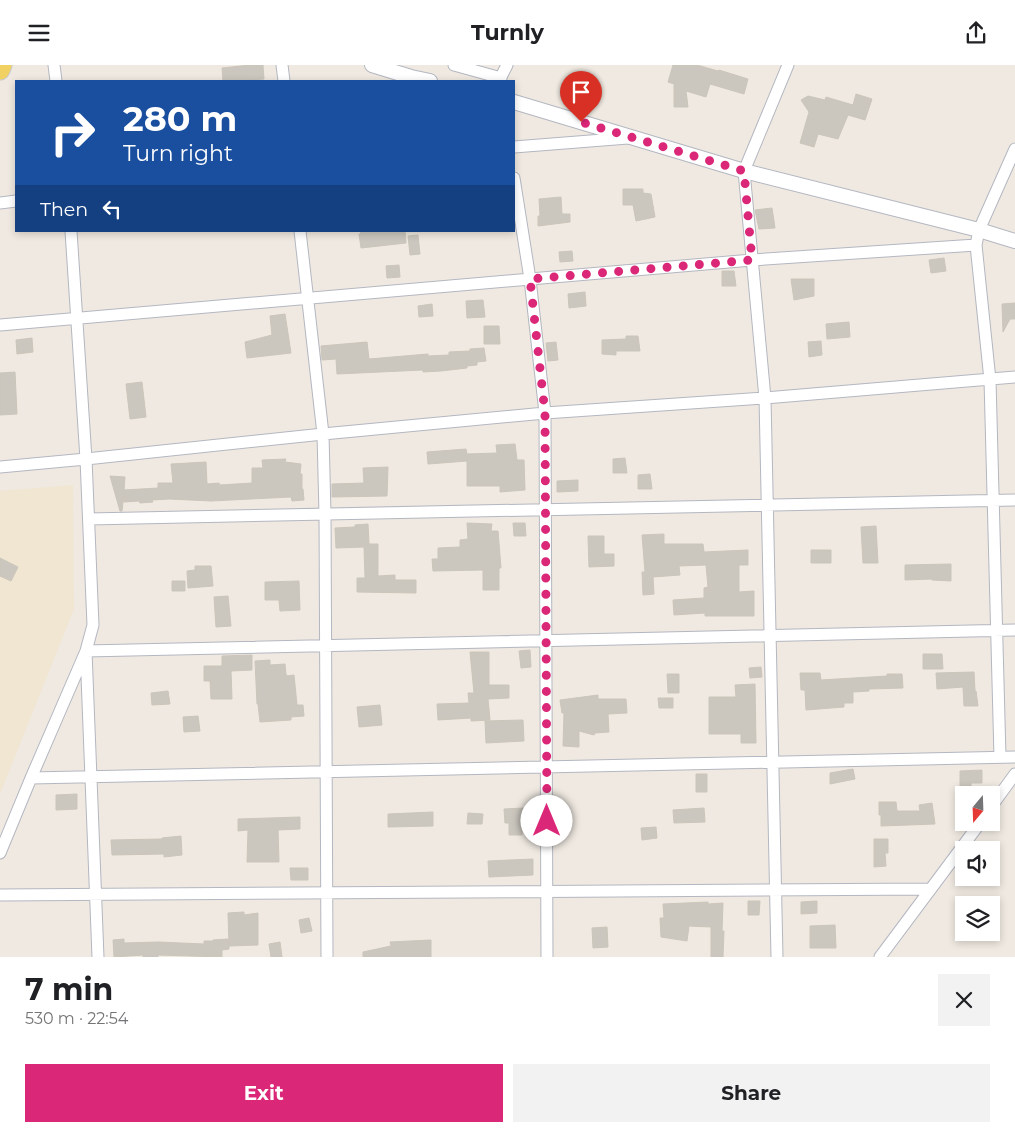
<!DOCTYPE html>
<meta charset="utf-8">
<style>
body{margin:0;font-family:Montserrat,sans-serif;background:#f2f2f2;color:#202124;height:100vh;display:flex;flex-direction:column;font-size:19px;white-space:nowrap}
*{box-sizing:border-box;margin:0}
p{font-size:16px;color:#757577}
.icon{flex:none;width:28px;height:28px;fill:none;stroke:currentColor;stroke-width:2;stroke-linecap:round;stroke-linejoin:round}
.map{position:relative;height:892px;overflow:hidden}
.drawer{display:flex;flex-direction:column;background:#fff;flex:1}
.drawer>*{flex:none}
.banner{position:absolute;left:15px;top:15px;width:500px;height:152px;border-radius:0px;box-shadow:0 2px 8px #0003;background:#1a4fa0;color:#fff;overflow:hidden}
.needle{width:32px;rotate:199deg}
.controls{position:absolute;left:955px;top:721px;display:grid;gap:10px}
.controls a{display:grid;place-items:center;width:45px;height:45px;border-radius:0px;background:#fff;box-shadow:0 2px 8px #0003;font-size:25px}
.pin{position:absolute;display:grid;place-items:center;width:42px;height:42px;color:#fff;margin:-51px -21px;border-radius:50% 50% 50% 0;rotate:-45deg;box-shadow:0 0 5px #0007}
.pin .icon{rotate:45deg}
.me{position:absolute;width:55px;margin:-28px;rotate:0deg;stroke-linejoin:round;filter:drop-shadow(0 0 4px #0008)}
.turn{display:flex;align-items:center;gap:18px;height:105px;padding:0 25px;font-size:22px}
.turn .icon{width:65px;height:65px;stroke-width:2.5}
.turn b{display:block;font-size:35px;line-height:42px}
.then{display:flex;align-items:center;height:48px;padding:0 25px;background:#0003;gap:10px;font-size:19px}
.round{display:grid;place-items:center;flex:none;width:52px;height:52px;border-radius:0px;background:#f2f2f2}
.headline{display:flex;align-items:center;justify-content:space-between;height:85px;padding:0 25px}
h1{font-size:30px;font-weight:700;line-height:38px}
.button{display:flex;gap:10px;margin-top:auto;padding:10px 25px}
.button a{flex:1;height:58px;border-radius:0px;background:#db2777;color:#fff;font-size:20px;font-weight:700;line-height:58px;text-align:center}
.button a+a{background:#f2f2f2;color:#202124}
header{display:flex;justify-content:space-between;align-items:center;height:65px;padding:0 25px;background:#fff;font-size:22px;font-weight:700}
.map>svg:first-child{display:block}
.education{fill:#f0e6d1}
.building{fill:#cbc7bf;stroke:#cbc5ba}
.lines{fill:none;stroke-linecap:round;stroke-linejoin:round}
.minor-casing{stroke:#b4b7c1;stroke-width:13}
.tertiary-casing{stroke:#b4b7c1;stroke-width:16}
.primary-casing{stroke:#c9c9c9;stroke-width:21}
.minor{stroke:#fff;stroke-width:11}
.tertiary{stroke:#fff;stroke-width:14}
.primary{stroke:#f2d163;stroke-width:19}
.route{stroke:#db2777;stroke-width:9;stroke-dasharray:0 16.2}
</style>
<header><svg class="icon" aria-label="menu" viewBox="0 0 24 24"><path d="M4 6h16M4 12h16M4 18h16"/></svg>Turnly<svg class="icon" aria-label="share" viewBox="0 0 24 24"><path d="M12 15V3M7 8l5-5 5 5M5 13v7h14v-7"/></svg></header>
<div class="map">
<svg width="1015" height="892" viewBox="0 0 1015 892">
<rect width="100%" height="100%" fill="#efe9e1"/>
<!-- education -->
<path class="education" d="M73,420L74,544L0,729V426Z"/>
<!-- building -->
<path class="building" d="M250,0H263L264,14L240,16H223L222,3Z
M673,0H697L718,6L719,5L748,14L744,29L710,19L706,32L686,26L688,42H674V19L668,17Z
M856,29L872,34L865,55L848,50L838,74L818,69L814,82L800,78L809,47L801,35L808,31L825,35L826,32L853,40Z
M623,124H643V128L651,129L655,152L636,156L633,140H623Z
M561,132L562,149H570V157L538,161V151H540L539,134Z
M772,143L775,163L759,164L755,145Z
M360,166H405L406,178L361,183L359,169H361Z
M418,170L420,189L410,190L408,171Z
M572,186L573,196L560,197L559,187Z
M944,193L946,206L931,208L929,195Z
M399,200L400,212L387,213L386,201Z
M722,206H734L736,221H722Z
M791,214H814V231L794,235Z
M585,227L586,241L569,243L568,229Z
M483,235L485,252L467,253L466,236Z
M1015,238V254H1010L1003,267L1002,239Z
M432,239L433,251L419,252L418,241Z
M285,249L291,288L247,293L245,277L272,270L270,251Z
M849,257L850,272L827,274L826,259Z
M484,261H499L500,279H484Z
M626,271H638L640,286H616V290L602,289V275L626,274Z
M32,273L33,287L17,289L16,275Z
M821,276L822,290L809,292L808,277Z
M367,277L369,294L428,289V291L449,290V287L470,286V284L484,283L486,296L477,297V300L467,301V303L441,306L423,307V305L337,309L336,294L322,295L321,281Z
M556,277L558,295L548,296L546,278Z
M15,307L17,349L0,350V308Z
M142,317L146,352L130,354L126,319Z
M515,379L517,395H524L525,425L500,427V421H467V396L428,399L427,387L466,384L467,389L497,388L496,380Z
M625,393L627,408H613V394Z
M286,394L285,397L301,399L300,409H302V424H303L304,435L292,436L291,432L211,436L170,434L152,435L153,437L140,438L139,436L124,437V428L122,446H120L110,411L125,412L124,425L158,423V418H173L171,399L206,397L207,419L219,418L220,420L252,418V403H263L262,395Z
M388,402L387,431L332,432V419L364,418L363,403Z
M650,409L652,424H638V410Z
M578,415V426L557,427V416Z
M467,458L492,459L491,466H498L501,503H499V525H483V505L433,506L432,494H438V483L460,482V475L468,474Z
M513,458H525L526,471H514Z
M368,459L369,479H378V511L395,510V515H416V528L357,527V513H365L364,482L336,483L335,463L355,462V460Z
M876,461L878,498H863L861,462Z
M664,469V479H703L704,487L748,485V500H739V527L754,526V551H705V548L674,550L673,535L704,533V523L708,522L706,500L679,501L680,510L653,512L654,529L643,530L642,507H645L642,470Z
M588,471H604V489H614V501L589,502Z
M811,485H831V498H811Z
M0,493L18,502L11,516L0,511Z
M951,499V516L932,515V514L905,515V500Z
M195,501H211L213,521L188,523L187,506L195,505Z
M172,516H185V526H172Z
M299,516L300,545L280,546L279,535H265V517Z
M228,531L231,561L216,562L214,532Z
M530,585L531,602L521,603L519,586Z
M470,587H489V620H509V633L488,634L490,655L471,656V653L438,655L437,639L469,638L468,628H474Z
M923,589H942L943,604H923Z
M252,590V605L231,606L232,634H211L210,616H204V601H222V591Z
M270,595V600L285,599L286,610H287V611L294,610L297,640H303L304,651L291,652V655L260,657L258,639H257L255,596Z
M761,602L762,612L750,613L749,603Z
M974,607L975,626H976L978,641H964L963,622L937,624L936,608Z
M800,608H820L821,615L887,611V609H902L903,623L869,624V626L853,627V638H844V642L806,645L805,625H801Z
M667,609H679V628H668Z
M755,619L756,678H741V669H709V632H736L735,620Z
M168,626L170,639L152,640L151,628Z
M598,630V634H626L627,648L608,649L609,667L595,668L594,670L579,666V682L563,681L564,648H562L560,635Z
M658,633H673V643H659Z
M380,640L382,660L359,662L357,642Z
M198,651L200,666L184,667L183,652Z
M523,655L524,676L486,678L485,656Z
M853,704L855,714L830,719V708Z
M982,705V718H971V721H960V706Z
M696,709H707V727H696Z
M77,729V744L56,745V730Z
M879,737H896L897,746H920L919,740L932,738L935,759L881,761V750H879Z
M523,743L522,770H509V758H505L504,744Z
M704,743L705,757L674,758L673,745Z
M433,747V761L388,762V749Z
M468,748L483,749L482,759H467Z
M300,752V764L278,765L279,797H247L248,765L238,766V754Z
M656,762L657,773L642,775L641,763Z
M181,771L182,790L164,792V789L112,790L111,775L162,774V773Z
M874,774H888V788H885L886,801L874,802Z
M533,794V810L489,812L488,796Z
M290,803H308V815H291Z
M748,836H760L759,850H748Z
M817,836V848L801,849V837Z
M708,837V839L723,838L722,866H724L723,892H711V862L689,861L687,876L661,872L660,853H664L663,839Z
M244,847V850L258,848V880L229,881V884L222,885V892L158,890V892H143V890L114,892L113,875L124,874V878L158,877L204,879V876H213V875L228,874L229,880L228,848Z
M309,853L312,866L301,868L299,855Z
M835,860L836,883H810V861Z
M607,862L608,882L593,883L592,863Z
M431,875V892H363V887L391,881L390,877Z
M280,877L282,892H271L269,879Z"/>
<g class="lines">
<defs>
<path id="minor" d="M54,0L56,16
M282,0L284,16
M454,0L501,13
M499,16L507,0
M514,82L628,73
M514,113L530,214L545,348L547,892
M0,138L16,136
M71,166L86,394L93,560L86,586L98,892
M300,166L323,369L325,449L327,892
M0,260L530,214L752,195L976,180
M0,402L86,394L323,369L545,348L765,333L1015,312
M89,454L1015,435
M1000,692L990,315L976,180L979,165L1015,84
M31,713L1015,692
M991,742L1015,709
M0,788L31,713L86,586L1015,565
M0,830L931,824
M777,892L765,333L744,106L788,0
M880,892L980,758"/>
<path id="tertiary" d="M372,0L411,12L430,16
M514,37L744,106L979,165L1015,176"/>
<path id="primary" d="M0,5L2,0"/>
</defs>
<!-- minor casing -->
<use href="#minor" class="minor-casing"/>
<!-- tertiary casing -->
<use href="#tertiary" class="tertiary-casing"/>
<!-- primary casing -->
<use href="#primary" class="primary-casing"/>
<!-- minor -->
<use href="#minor" class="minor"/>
<!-- tertiary -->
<use href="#tertiary" class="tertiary"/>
<!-- primary -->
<use href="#primary" class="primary"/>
</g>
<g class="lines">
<!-- route -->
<path class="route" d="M547,756L545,348L530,214L752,195L744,106L581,57"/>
</g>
</svg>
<div class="controls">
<a><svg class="needle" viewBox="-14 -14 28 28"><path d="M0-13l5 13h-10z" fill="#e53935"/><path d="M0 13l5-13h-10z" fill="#757577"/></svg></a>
<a><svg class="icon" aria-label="sound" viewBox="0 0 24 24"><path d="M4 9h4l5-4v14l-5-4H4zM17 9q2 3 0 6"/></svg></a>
<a><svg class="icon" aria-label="layers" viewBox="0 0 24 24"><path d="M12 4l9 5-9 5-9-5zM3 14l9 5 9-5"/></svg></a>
</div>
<div class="pin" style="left:581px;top:57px;background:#d93025"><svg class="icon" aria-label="arrive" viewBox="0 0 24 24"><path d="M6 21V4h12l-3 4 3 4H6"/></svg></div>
<svg class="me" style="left:547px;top:756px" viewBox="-20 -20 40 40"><circle r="19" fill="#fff"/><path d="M0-13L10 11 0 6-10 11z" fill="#db2777"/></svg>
<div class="banner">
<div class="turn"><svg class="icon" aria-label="right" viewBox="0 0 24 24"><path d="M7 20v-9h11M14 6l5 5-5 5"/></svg><div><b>280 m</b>Turn right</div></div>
<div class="then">Then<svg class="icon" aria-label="left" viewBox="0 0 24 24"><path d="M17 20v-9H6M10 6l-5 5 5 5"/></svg></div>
</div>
</div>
<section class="drawer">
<div class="headline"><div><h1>7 min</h1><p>530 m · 22:54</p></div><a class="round"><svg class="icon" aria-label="close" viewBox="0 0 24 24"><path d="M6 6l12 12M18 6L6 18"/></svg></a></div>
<div class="button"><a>Exit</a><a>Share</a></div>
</section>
